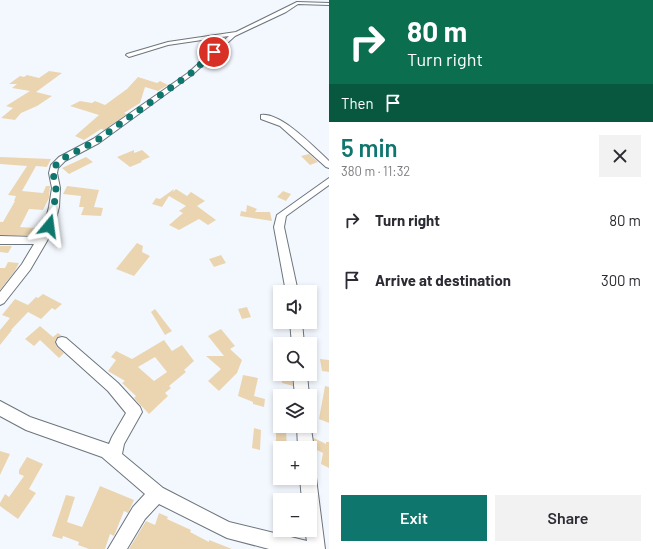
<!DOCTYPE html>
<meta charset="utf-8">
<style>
body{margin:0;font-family:Barlow,sans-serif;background:#f2f2f3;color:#2b2b33;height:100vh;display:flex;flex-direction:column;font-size:15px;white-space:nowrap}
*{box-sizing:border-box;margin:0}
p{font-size:13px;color:#7c7c81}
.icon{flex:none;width:22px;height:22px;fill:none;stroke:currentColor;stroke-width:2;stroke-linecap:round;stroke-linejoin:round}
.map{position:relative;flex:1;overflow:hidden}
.drawer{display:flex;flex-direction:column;background:#fff;width:324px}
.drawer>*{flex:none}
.top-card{background:#0b6e4f;color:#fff;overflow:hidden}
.fabs{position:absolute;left:273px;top:285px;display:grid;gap:8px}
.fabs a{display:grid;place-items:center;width:44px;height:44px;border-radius:0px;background:#fff;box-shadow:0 2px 6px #0003;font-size:20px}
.pin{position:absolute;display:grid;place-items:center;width:34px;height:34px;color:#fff;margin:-17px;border:2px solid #fff;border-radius:50%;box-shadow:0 1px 4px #0007}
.me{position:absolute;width:44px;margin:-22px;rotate:16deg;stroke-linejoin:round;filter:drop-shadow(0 0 3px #0008)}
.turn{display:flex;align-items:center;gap:14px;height:84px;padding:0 12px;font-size:18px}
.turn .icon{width:52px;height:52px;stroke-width:2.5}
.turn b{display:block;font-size:28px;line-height:34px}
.then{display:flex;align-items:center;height:38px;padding:0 12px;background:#0003;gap:8px;font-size:15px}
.round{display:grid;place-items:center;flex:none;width:42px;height:42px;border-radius:0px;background:#f2f2f3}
.headline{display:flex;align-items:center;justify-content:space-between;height:68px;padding:0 12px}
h1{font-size:24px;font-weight:600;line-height:30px;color:#0f766e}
.primary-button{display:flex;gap:8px;margin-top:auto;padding:8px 12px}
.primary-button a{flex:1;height:46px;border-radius:0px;background:#0f766e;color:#fff;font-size:16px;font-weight:600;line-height:46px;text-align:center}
.primary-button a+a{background:#f2f2f3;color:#2b2b33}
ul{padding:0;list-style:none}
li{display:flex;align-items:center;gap:12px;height:60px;padding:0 12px}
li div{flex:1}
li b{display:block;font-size:15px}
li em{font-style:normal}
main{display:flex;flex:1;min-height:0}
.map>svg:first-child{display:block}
.building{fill:#ebd5b1;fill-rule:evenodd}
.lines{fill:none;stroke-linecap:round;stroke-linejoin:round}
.minor-casing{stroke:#6d757d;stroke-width:2}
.minor{fill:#fff;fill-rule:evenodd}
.route{stroke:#0f766e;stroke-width:7;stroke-dasharray:0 12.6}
</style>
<main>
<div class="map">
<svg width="329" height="549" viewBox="0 0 329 549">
<rect width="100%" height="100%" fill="#f3f8fe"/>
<!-- building -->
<path class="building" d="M49,71L62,73L36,92L52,96L37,106L21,113L15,120L1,118L13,108L6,106L30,91L12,88L17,84H9L20,76L24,77L27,75L39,78Z
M138,77L157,83L160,81L168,85L158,91L145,87L140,103L124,113L127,114L104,130L101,129L84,140L75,136L99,115L70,106L80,101L92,103L95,101L105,105L127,89Z
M134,150V153L142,150L150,157L141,161L142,162L130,167L117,157Z
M309,154L318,162L310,165L301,156Z
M0,157L51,159L47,167L36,166L22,191L43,193L46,186H50L49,198L43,210L29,209L20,227L35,228L32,235H0V222H3L15,201H14L16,196L8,195L27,166L0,164Z
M86,157L93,162L69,174L62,168Z
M67,186L99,190L94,207L103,208L101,216L81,215L84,207H79L81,196L63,194Z
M174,189L173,192L176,189L187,196L191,192L205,201L197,206L216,220L208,225L199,219L179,230L169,225L183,213L179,211L186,206L169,196L162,207L152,204L156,198L160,199Z
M283,191L291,194L286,201L277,197Z
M247,205L257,209L255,212H270L272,221L240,216L241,211L246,212Z
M137,243L143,246L142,252L150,256L134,276L116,269Z
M0,246H12L8,253L0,252Z
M221,255L226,263L214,267L209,259Z
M8,262L19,263L15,271L0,290V268H5Z
M43,294L62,304L55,310L52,308L41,319L28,312L11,330H12L0,345V330L10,318L2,315L15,299L28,305L36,297L38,298Z
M247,307L251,317L242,319L238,309Z
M155,309L168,326L172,331L165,335L151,312Z
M40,326L53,337L58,333L62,336L58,337L55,341L57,347L64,353L59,358L40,340L34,346L25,339Z
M221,329L235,346L230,349L242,360L237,373L219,391L208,381L221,369L206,356H224L208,336Z
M164,340L172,351L182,345L194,361L184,370L186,372L169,386L171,388L165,393L168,396L149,414L134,398L136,396L122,383L125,381L108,371L116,360L111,357L116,351L132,359ZM155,357L167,372L154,381L138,367Z
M320,359L329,360V372L322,371Z
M281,374L292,376L293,386L282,383Z
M243,375L258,378L254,396L265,399L264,407L253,404V402L238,396Z
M325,386L329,387V423L319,419Z
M254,428L261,430L260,450L252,448Z
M276,428L286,430L287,448H276Z
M314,438L326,444V442H329V468L321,464L323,453L315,449Z
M0,451L10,454L0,475Z
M27,457L43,464L29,489L36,493L18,519L4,509L0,506V503L5,494L9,497L24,476L19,474V470Z
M100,486L134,500L128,513L124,511L114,536L110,534L105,549H89L78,545L79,542L63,536L62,539L52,536L66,495L75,497L67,522L82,527Z
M159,513L168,517L167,519L191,530L190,532L209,542V540L232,549H129L146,521L155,525Z"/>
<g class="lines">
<defs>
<path id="minor" d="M297,2L329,3V5L298,4L286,12L235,36L192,75L99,143L65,161L58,168L57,173L60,188L59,207L54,226L47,241L30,270L4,303L0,305V292L22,264L34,244H0V236L38,237L44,226L49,207L52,188L49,173L51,165L59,157L93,139L188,73L229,36L168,45L129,57L126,55L127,54L168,42L236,32Z
M261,115C281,112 315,148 329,161V168L326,167L280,126L261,119Z
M329,178V185L286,216L284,227L298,292H286L274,227L277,215Z
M290,322H302L304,344H292Z
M62,337L66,338L118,383L140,407L142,412L124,444L122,454L163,488L229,522L307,541L305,530H310V500H302L300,478H310V471L314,472L316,478L325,549H269L227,538L159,504L145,519L127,549H108L133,507L145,494L102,457L26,430L0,416V401L30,417L109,444L112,437L126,413L108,391L58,346L56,342L58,338Z
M293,374H307L309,396H295Z
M310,423L314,448L310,454V448H298L297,426H310Z"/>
</defs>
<!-- minor casing -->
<use href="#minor" class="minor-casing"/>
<!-- minor -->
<use href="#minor" class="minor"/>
</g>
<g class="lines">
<!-- route -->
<path class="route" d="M49,226L54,207L56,188L53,173L54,167L62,159L96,141L190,74L214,52"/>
</g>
</svg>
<div class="fabs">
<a><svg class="icon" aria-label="sound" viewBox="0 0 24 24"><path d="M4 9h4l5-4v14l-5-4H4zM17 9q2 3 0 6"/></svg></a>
<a><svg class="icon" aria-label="search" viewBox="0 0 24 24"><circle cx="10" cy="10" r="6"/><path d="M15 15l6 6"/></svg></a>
<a><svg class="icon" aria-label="layers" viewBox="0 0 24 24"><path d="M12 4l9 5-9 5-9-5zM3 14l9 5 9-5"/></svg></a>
<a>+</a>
<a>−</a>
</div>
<div class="pin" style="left:214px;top:52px;background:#d93025"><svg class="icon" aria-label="arrive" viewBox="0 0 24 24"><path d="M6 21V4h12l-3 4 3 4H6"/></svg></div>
<svg class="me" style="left:49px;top:226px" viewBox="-20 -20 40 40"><path d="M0-17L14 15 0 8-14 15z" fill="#0f766e" stroke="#fff" stroke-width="4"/></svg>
</div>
<section class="drawer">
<div class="top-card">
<div class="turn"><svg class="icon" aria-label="right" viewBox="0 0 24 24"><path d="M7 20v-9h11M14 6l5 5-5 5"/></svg><div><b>80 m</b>Turn right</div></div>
<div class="then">Then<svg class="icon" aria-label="arrive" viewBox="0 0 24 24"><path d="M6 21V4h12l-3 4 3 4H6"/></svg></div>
</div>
<div class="headline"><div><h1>5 min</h1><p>380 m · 11:32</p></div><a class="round"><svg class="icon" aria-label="close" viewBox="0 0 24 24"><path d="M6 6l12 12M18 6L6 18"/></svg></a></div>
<ul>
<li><svg class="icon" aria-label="right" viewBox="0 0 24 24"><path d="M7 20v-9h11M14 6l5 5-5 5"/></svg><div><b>Turn right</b></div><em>80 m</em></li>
<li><svg class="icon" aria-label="arrive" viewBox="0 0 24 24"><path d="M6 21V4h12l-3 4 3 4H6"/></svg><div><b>Arrive at destination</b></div><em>300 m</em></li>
</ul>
<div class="primary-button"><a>Exit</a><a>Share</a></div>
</section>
</main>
